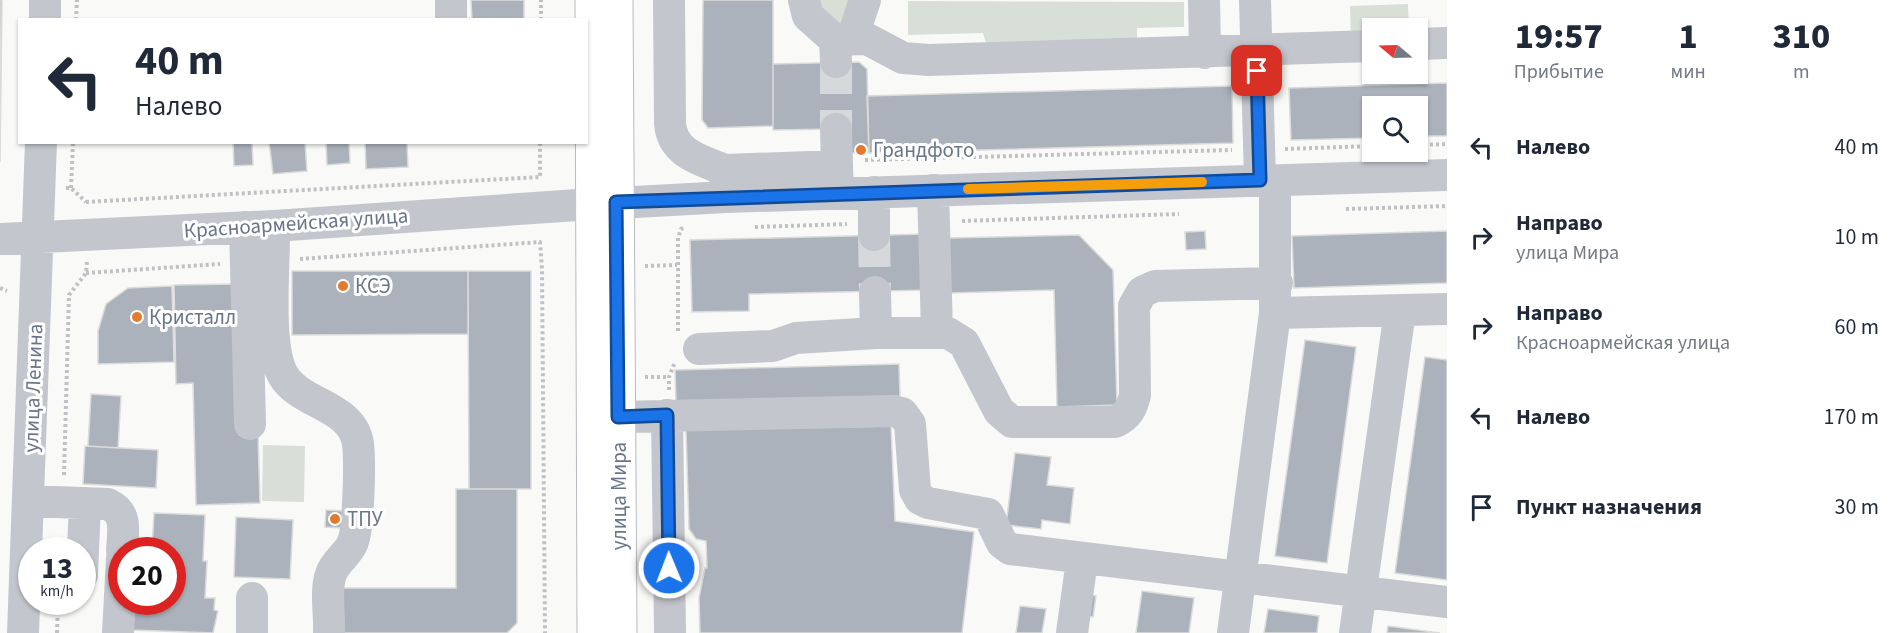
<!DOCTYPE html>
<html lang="ru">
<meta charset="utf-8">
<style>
body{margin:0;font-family:"Source Sans 3",sans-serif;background:#f6f6f7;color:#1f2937;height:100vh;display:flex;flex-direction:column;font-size:22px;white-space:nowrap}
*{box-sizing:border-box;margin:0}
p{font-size:20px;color:#747a83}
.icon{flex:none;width:33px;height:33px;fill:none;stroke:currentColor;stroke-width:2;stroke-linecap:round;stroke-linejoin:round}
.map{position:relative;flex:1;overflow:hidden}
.panel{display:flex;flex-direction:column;background:#fff;width:450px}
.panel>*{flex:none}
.guide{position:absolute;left:18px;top:18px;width:570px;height:126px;border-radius:0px;box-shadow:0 2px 4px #0004;background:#fff;color:#1f2937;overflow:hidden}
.needle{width:39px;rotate:289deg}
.controls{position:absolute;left:1362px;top:18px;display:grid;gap:12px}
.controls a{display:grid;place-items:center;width:66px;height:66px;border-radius:0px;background:#fff;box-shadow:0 2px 4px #0004;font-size:30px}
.speed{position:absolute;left:18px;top:537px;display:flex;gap:12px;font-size:30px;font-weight:700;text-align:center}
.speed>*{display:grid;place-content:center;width:78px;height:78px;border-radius:50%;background:#fff;box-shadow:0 2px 4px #0004;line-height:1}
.speed small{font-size:15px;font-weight:400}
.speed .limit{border:9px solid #d22;background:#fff;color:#111}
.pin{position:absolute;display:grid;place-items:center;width:51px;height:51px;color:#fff;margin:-26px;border-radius:12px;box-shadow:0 3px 9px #0006}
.me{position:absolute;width:66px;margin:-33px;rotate:359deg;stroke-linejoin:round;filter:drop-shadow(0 0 4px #0008)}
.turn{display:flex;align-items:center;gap:21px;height:126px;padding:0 18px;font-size:27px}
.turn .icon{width:78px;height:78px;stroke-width:2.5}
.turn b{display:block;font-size:42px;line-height:51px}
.eta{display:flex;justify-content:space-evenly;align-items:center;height:102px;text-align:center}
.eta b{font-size:36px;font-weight:800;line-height:42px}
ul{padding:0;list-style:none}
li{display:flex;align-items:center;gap:18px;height:90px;padding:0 18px}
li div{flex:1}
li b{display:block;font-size:22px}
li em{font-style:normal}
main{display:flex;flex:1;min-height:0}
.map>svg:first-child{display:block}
.green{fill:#d8dfd7}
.building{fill:#acb2bb;stroke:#dbdcda;stroke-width:1.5}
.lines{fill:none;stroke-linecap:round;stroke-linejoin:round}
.minor-tunnel{stroke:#d5d9dc;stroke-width:32;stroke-dasharray:32 16;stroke-linecap:butt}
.major-casing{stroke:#b7bac0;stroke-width:35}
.path{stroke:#c0c1c5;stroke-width:4;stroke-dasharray:3 3;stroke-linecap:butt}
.minor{stroke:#c3c6cc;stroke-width:32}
.major{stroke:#fff;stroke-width:33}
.route-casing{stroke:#114b97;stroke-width:15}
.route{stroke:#1a73e8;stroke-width:10}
.slow{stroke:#f59e0b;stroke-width:10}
.poi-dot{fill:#e27a2f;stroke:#fff;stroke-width:2}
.labels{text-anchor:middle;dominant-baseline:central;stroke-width:6;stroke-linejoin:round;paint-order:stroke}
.poi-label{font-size:21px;fill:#697589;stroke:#fff;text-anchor:start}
.street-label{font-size:21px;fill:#697589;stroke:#fff}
</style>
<main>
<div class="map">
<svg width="1447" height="633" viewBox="0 0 1447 633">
<rect width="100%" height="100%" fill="#f9faf8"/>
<!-- green -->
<path class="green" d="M821,0H853L839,28L821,15Z
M908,1L1184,2V27L1137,28V47L988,50L983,33L908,35Z
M1408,4L1409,28H1372V38L1351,39L1350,6Z
M263,445L305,446L304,502L262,501Z"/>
<!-- building -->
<path class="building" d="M0,0H2L0,162Z
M471,0H524V20H472Z
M703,0H773V126L708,128L702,120Z
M859,62L867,69L869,153H851L836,129L773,130V64Z
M1447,83V136H1418V106H1372V138L1291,140L1289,88Z
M1232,86L1233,143L869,153L867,96Z
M233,142H252L253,165L234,166Z
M269,142H305L307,171L273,174Z
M326,142H349L350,163L327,165Z
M365,142H407L408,167L366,169Z
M1205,231L1206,249L1186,250L1185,232Z
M1447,231V283L1294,288L1292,236Z
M926,234L927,290L749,294V311L692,312L690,240Z
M1079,235L1113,270L1117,405L1057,407L1054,290L950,293L949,238Z
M292,271H468V334L292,335Z
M468,271H531V489H469Z
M236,284L239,435H258L260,503L196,505L193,383L176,384L174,285Z
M172,286L174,362L98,364V331L106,304L128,288Z
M1305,340L1356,347L1327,563L1275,556Z
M1425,357L1447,360V580L1395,573Z
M899,364L900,396L676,402L675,370Z
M91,394L121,396L118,448L88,446Z
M891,426L895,521L974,532L962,633H700L699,598L705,568H707L706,541L696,539L689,529L686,430Z
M85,446L158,450L156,488L83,484Z
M1015,453L1051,457L1047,485L1074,488L1070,524L1042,520L1041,529L1006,525Z
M456,489H517V623L507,633H343V588H456Z
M326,510L344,511V528L325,527Z
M154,513L205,515L203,561H207L205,598H215L214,610L218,611L213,633L133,630L134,602H172V550H152Z
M236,517L293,520L290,579L234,577Z
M1142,591L1194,598L1189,633H1136Z
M1089,595L1096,596L1093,617L1086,616Z
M1020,606L1046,609L1042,633H1016Z
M1268,609L1319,616L1317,633H1264Z
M1388,626L1440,633H1387Z"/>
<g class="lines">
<!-- minor-tunnel -->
<path class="minor-tunnel" d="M836,62V129
M874,235L875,292"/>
<defs>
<path id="major" d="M592,0L594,633
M616,0L620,633"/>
</defs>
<!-- major casing -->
<use href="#major" class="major-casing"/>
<!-- path -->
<path class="path" d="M76,20L77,0
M541,20V0
M1418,145L1447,144
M1285,149L1372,146
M865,160L1232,150
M66,188H71L86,202
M71,188L73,142
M86,202L540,177V142
M1346,209L1447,206
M962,221L1179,214
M755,227L847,224
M300,259L540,242L542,269L545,633
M645,266L677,265
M86,273L220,264
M0,288L7,291
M678,331V238L681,229L685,228
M645,377H669
M669,390V377L675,362
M64,475L69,295L86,273L87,261
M57,633L58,602"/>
<!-- minor -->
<path class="minor" d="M669,0L670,123C672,154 701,160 725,170L726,197
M804,0L808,16L835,40
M1204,0L1205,53
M1255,0L1260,180
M45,20V0
M451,20V0
M852,39L865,0
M1418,44L1447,43
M836,62L835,40L867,39L903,58L929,60L1372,46
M836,129L837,166
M725,170L837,166L838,193
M933,190L937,331
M617,203L726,197L1447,175
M274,226C275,263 266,345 283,375C300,405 353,405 358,444C360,461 359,531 352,544C347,555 335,562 331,574C325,590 330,616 329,633
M245,227L250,424
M874,235V192
M0,239L274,226L592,204
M875,292L876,333
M1275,313L1447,309
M699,349L773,346L796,338L876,333H948L964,343L999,411L1012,422H1115C1128,416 1132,408 1135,395L1134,306L1142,292L1155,286L1277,283
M667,415L670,633
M618,417L893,411L902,413L910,424L915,490L920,499L928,503L988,514L1002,543L1010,549L1447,602
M29,501L108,504C128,513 123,532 122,550
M82,575L85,503
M23,633L41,142
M118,633L122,558
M252,633V598
M1072,633L1082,560
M1233,633L1275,313V180
M1355,633L1400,311"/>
<!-- major -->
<use href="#major" class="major"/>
</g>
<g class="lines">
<defs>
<path id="route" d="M669,568L667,415L618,417L616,202L1260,180L1257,71"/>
</defs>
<!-- route casing -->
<use href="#route" class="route-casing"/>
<!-- route -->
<use href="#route" class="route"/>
<!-- slow -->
<path class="slow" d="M968,189L1202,182"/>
</g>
<!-- markers -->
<g class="poi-dot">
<circle cx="861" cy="150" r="6"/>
<circle cx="343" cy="286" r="6"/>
<circle cx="137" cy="317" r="6"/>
<circle cx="335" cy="519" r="6"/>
</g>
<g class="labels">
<!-- poi labels -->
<g class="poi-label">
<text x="873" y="150">Грандфото</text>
<text x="355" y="286">КСЭ</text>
<text x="149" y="317">Кристалл</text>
<text x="347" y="519">ТПУ</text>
</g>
<!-- street labels -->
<g class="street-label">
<text transform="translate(296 223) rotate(-4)">Красноармейская улица</text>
<text transform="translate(33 388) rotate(-88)">улица Ленина</text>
<text transform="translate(619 496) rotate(-90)">улица Мира</text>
</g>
</g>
</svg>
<div class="controls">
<a><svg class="needle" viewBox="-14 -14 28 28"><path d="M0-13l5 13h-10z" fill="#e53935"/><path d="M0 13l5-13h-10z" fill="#747a83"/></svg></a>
<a><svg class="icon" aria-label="search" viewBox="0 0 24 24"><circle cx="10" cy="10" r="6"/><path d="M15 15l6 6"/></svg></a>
</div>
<div class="speed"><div>13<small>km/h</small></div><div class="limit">20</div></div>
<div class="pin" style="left:1257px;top:71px;background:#d93025"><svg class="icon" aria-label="arrive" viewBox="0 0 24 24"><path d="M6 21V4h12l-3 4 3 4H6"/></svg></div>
<svg class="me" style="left:669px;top:568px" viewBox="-20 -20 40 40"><circle r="17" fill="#1a73e8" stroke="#fff" stroke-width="3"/><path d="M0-11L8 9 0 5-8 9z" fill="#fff"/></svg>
<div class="guide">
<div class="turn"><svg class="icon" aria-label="left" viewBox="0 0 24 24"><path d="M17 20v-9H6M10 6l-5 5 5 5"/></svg><div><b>40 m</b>Налево</div></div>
</div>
</div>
<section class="panel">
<div class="eta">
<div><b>19:57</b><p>Прибытие</p></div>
<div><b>1</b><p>мин</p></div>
<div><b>310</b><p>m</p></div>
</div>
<ul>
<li><svg class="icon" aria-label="left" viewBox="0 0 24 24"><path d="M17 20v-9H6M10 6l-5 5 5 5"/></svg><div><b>Налево</b></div><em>40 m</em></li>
<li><svg class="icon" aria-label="right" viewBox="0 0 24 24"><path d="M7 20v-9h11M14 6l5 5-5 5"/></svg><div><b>Направо</b><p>улица Мира</p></div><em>10 m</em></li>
<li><svg class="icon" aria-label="right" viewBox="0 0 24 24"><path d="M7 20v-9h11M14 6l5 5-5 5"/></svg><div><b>Направо</b><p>Красноармейская улица</p></div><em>60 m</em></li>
<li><svg class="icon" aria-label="left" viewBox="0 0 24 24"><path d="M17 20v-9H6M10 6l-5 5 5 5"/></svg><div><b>Налево</b></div><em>170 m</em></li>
<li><svg class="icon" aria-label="arrive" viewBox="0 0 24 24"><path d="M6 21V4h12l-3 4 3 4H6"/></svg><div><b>Пункт назначения</b></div><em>30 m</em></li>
</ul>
</section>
</main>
